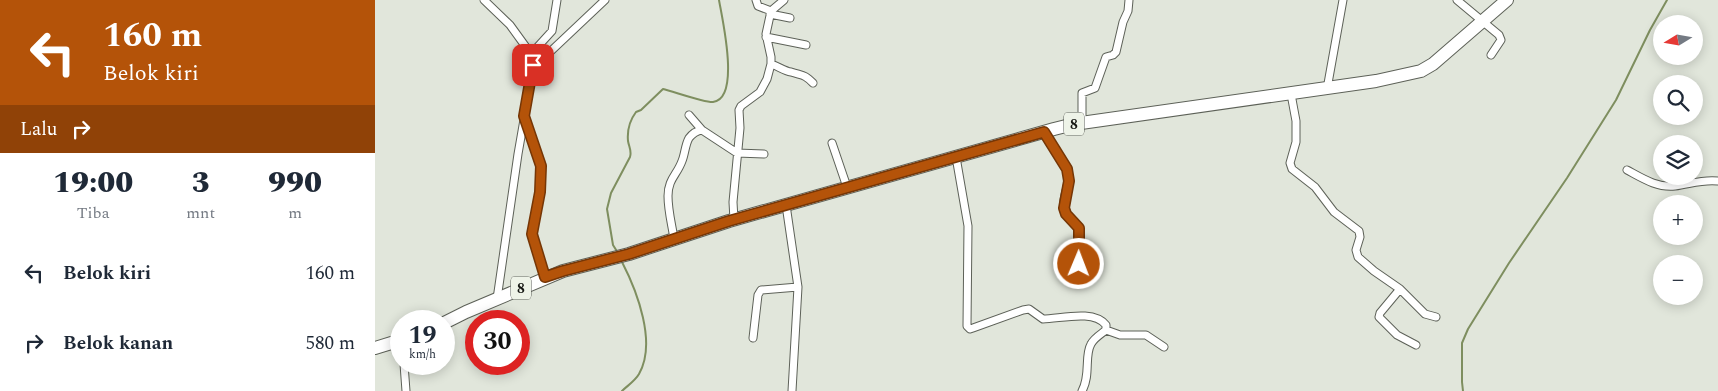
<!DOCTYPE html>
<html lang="id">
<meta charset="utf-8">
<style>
body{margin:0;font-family:Spectral,serif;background:#f6f6f7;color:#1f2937;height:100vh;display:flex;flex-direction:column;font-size:19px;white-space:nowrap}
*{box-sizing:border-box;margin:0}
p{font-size:16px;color:#747a83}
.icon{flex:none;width:28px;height:28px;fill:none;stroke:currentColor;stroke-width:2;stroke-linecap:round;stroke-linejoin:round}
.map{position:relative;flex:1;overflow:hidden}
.drawer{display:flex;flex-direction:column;background:#fff;width:375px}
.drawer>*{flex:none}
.guide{background:#b45309;color:#fff;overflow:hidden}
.needle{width:32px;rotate:259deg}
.fabs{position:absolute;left:1278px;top:15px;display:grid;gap:10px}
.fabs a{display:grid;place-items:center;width:50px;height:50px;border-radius:50%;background:#fff;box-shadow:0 2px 12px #0003;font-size:25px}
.speed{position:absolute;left:15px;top:310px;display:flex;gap:10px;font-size:25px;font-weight:700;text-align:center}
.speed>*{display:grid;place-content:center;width:65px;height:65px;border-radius:50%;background:#fff;box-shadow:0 2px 12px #0003;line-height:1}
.speed small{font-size:12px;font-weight:400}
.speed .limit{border:8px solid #d22;background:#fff;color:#111}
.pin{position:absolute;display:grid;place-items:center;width:42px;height:42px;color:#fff;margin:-21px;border-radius:10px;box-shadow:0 2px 8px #0006}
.me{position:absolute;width:55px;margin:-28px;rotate:1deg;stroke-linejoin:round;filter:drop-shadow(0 0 4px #0008)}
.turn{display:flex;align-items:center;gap:18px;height:105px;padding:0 20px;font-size:22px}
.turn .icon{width:65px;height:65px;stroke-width:2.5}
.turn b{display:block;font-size:35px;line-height:42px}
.then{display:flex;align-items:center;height:48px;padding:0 20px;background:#0003;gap:10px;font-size:19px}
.eta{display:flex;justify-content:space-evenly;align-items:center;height:85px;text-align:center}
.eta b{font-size:30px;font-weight:800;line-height:35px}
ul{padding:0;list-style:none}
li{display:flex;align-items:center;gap:15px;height:70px;padding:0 20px}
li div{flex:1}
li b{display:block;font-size:19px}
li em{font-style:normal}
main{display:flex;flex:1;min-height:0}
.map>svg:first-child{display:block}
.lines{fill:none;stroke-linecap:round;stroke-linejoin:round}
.stream{stroke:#7e8e5f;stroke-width:2}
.minor-casing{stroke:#5d6158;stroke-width:9}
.trunk-casing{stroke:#5d6158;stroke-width:14}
.minor{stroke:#fff;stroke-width:7}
.trunk{stroke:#fff;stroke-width:12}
.route-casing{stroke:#753606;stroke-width:12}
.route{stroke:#b45309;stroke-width:9}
.labels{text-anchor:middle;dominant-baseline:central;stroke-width:5;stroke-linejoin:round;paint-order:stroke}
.shield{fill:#eef3e8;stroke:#575a54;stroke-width:1}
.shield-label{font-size:14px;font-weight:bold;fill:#161814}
</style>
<main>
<section class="drawer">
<div class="guide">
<div class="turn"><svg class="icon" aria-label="left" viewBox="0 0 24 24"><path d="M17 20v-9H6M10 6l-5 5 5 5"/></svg><div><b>160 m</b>Belok kiri</div></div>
<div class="then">Lalu<svg class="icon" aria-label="right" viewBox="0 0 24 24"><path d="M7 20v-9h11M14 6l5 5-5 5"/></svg></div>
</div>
<div class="eta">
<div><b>19:00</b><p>Tiba</p></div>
<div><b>3</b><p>mnt</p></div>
<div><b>990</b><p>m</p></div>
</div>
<ul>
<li><svg class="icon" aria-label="left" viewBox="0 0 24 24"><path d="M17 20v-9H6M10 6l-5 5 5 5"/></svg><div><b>Belok kiri</b></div><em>160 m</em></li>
<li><svg class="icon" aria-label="right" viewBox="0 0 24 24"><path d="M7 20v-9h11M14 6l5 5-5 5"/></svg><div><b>Belok kanan</b></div><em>580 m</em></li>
</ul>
</section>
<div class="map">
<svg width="1343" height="391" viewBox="0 0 1343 391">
<rect width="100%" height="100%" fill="#e1e6db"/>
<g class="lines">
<!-- stream -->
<path class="stream" d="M243,253L238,245L232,209L236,193L255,157C257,151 254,147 253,141C252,130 255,120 261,112L266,110L288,89C297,91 331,103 338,102C366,99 347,18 344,0
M247,391C252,386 260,381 264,374C282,343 262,291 247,262
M1088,391L1087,382V343L1093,329L1134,263L1192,178L1241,100L1275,30L1292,0"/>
<defs>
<path id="minor" d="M109,0L135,25L156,54
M381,0L383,6L396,11
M1082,0L1124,35L1126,40L1116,55
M395,14L415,18
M391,37L431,45
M396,64C403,66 409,71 416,72C428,76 429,74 438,83
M158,68L230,0
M952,89L968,0
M916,94L921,121V142L915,163L917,169L940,187L959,212L984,231L985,237L981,250L983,257L999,271L1025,289L1050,314L1061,317
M314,115L327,130L362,153L389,154
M149,117L166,167L165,192L157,234L170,277
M707,123V93L720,88L731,57L738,55L741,52L748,22L753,11L754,0
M669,132L693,169C696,185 686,198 689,209C692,219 702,223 705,233L704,279
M457,143L472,187
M581,157L593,226L592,326L595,329L598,328L648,310L654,309L668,319C685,319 718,309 731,325V330C726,334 719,338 716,344C709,356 716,375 707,391
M1252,170C1267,178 1282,188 1300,186C1315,184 1328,179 1343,181
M411,205L423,287L417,391
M359,220L358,202L365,128L364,110L366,106L385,92L392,79L396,64V57L391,34L396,11L409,0
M299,239C297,225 293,211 293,196C293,179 302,175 307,161C310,154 310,145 314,138C317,134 321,131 327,130
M1025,289L1005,313L1004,317L1022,335L1041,345
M122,299L143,154L158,68L156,54L177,31L182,0
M731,330L745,335H771L789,347
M378,338L383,295L386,290L423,287
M29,364L31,391"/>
<path id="trunk" d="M69,323L91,312L188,271L254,254L354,221L679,129L699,124L1001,81L1046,71L1058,64L1132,0
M0,348L26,340"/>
</defs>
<!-- minor casing -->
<use href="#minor" class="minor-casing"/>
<!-- trunk casing -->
<use href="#trunk" class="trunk-casing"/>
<!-- minor -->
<use href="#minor" class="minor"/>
<!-- trunk -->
<use href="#trunk" class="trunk"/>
</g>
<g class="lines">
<defs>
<path id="route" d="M158,65L149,116L166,166L165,192L157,234L170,277L188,271L254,254L354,221L669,132L692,169L694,181L689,208L691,214L704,228V264"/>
</defs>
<!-- route casing -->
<use href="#route" class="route-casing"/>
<!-- route -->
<use href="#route" class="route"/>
</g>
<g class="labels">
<!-- shield labels -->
<g class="shield">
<rect x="689" y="112.5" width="20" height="23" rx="4"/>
<rect x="136" y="276.5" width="20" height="23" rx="4"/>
</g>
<g class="shield-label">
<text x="699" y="124">8</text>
<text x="146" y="288">8</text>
</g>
</g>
</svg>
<div class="fabs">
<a><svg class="needle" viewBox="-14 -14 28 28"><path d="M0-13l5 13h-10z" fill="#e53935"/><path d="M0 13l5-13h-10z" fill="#747a83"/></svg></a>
<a><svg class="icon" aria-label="search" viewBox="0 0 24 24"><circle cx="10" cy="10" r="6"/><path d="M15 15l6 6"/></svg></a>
<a><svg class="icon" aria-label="layers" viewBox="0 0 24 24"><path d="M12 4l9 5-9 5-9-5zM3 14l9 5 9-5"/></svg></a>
<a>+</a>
<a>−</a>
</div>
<div class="speed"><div>19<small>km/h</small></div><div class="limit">30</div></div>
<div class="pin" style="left:158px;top:65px;background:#d93025"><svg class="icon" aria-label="arrive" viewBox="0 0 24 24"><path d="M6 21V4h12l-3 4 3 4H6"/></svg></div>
<svg class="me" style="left:704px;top:264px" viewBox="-20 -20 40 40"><circle r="17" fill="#b45309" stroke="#fff" stroke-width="3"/><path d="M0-11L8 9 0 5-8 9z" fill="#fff"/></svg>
</div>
</main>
